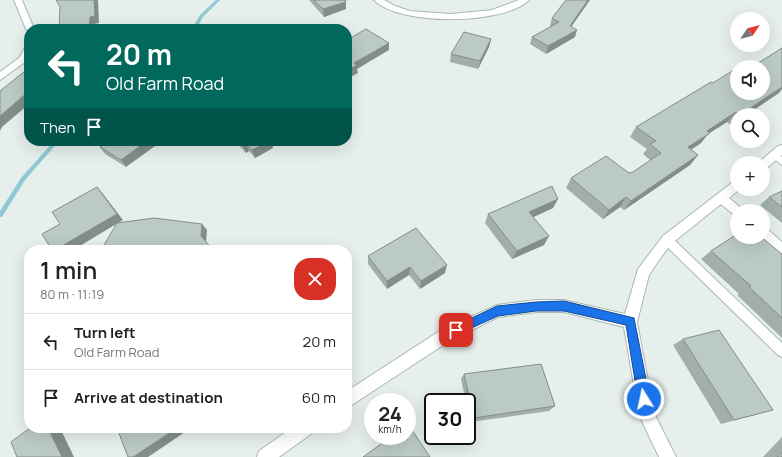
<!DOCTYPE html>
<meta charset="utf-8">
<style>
body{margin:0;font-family:Manrope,sans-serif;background:#f2f2f2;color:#222;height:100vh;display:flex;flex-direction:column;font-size:15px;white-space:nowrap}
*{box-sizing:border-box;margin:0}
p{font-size:13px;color:#767676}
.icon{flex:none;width:22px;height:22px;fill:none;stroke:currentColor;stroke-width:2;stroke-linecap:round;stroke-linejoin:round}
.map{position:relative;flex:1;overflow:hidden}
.side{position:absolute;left:24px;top:245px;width:328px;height:188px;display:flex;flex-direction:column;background:#fff;border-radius:16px;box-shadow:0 4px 16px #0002}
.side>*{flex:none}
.guide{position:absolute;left:24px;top:24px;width:328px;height:122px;border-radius:16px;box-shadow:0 4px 16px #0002;background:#00695c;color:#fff;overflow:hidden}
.needle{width:26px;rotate:55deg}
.buttons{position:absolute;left:730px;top:12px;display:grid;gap:8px}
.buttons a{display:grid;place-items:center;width:40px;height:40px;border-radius:50%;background:#fff;box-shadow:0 4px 16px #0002;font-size:20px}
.speed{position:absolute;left:364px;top:393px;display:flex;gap:8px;font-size:20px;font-weight:700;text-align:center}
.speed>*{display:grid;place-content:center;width:52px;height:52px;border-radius:50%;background:#fff;box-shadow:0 4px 16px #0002;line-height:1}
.speed small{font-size:10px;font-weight:400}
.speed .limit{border:2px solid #111;border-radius:6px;background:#fff;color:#111}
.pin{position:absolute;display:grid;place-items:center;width:34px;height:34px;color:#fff;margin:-17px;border-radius:8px;box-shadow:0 2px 6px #0006}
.me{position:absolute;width:44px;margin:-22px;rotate:350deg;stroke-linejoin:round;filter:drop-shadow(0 0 3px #0008)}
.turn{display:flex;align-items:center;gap:14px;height:84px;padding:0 16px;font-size:18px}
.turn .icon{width:52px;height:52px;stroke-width:2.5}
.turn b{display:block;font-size:28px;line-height:34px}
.then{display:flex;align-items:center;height:38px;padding:0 16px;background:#0003;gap:8px;font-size:15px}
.round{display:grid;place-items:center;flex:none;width:42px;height:42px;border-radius:16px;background:#f2f2f2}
.headline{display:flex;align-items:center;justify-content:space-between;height:68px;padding:0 16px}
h1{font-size:24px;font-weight:600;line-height:30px}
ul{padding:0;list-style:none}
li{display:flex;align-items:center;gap:12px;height:56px;padding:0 16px;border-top:1px solid #e0e0e0}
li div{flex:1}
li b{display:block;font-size:15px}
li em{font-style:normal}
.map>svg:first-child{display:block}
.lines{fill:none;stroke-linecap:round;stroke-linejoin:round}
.stream{fill:#8ec9d4;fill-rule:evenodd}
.lane-casing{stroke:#a8b8b2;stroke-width:2}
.street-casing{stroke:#a8b8b2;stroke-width:2}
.lane{fill:#fff;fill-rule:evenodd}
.street{fill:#fff;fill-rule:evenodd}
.wall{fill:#a1aea9}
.shaded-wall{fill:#838d89}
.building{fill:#bbcac4;stroke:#838d89}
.route{fill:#1a73e8;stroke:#114b97}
</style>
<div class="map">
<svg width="782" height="457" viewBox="0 0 782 457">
<rect width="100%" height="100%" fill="#e6efeb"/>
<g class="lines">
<!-- stream -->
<path class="stream" d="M216,0H220L203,17L196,29H192L200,15Z
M54,141H59L25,180L2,217H0V211L21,178Z"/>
<defs>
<path id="lane" d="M774,153L782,157V165L770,156L771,154Z
M667,236L671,237L782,343V357L778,355L663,243L662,240L663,237Z"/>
<path id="street" d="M14,0H22L34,29H29V31L26,29Z
M374,0H384L395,6L410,11L451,14L492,10L519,0H529C504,25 399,26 374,0Z
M29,45V55L25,62L0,80V72L19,58L26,46Z
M782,145V155L767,168L763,169V163L759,162L778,146Z
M737,181V189H740L729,198L741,208L743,211H737V216L733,214L721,204L671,244L659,260L649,275L637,322L654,413L676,457H659L639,415L624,327L564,312H536L498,317L448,342L347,408V391L438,332L497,305L536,300H564L625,314L638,269L663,236L733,182Z
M763,228L767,229L782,242V255L778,254L759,237H763Z
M292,428H313L311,434L279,457H257L259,451Z"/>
</defs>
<!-- lane casing -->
<use href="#lane" class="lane-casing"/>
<!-- street casing -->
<use href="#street" class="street-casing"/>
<!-- lane -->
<use href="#lane" class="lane"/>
<!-- street -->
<use href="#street" class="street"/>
</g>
<!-- wall -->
<path class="wall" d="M309,0H349L345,1L346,9L324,17Z
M552,18L572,27L575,37L546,54L530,44L532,37L551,27L550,26Z
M491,39L489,47L478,69L450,62L451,54Z
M713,83L779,93L746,115H737V121L731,125L727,122L708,134L701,143L691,150L698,155L690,165L624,210L620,207L603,219L566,188L571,178L629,173L633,172L650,160L643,154L647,149L630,137L636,127Z
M108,141L126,167L105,154L100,147Z
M235,141H271L273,148L255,158L249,151L246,153Z
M782,191V223L760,205L769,197Z
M553,208L533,217L544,245L512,259L485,223L488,214Z
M711,251L782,254V338L737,295L739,294L701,259Z
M368,256L445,273L420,289L409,275L387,289L368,264Z
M683,339L773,410L721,424L673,345Z
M464,374L555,406L549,411L470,422L467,407V402H466L461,379Z
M782,437V457H763Z"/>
<!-- shaded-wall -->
<path class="shaded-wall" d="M94,0H98L99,23L94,24V29H89L90,17Z
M588,0H590L567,33L570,26Z
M346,2V9L324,17L323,9Z
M577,30L575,37L546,54L548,46Z
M491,39L489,47L478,69L480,61Z
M389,43V50L357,69L358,73L347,79V71L354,63Z
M782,87V89L779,93L746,115H740Z
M29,91V104L2,127L0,131V116Z
M736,112L727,122L708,134L701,143L680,157L688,147L707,131Z
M737,118V121L731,125Z
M147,141H162L126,167L121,160Z
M271,141L273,148L255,158L252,150Z
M246,144L249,151L246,153L243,146Z
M698,155L690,165L624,210L631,201Z
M97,187L103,194L123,220L73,250H55Z
M626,197L620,207L603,219L609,210Z
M558,199L553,208L525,221L529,212Z
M202,224L207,230L206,242L201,236Z
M549,236L544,245L512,259L517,251Z
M447,265L445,273L420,289L421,281Z
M410,267L409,275L387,289V281Z
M48,428H60L74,457H62Z
M177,428H191L148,457H133Z"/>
<!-- building -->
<path class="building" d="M56,0H94L95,16L90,17L89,29H57H59L60,7Z
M314,0H344L346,2L323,9Z
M566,0H588L570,26L577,30L548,46L532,37L559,22L552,18Z
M366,29L389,43L354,63L357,65L347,71V40Z
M464,32L491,39L480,61L451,54Z
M782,48V87L740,115L736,112L707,131L710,133L688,147L698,155L631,201L626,197L609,210L571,178L606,156L629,173L633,172L661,153L650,144L656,141L636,127L711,82L713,83L737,68V93H763V67H739L748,61L755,65Z
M29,68V91L0,116V91Z
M108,141H147L121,160L100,147Z
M239,141H271L252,150L246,144L243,146Z
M552,186L558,199L529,212L549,236L517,251L488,214Z
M97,187L117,214L55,250H52L42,234L60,224L52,212Z
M782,191V207L769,197Z
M154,218L202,224L201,236L213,250H101L117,223Z
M416,228L447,265L421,281L410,267L387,281L368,256Z
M737,234V237H761L782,254V318L749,287L751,286L711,251Z
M719,330L773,410L734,420L683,339Z
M541,364L555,406L474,418L464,374Z
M408,424L430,457H363L392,436H407V425Z
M30,428H48L62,457H17L11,442Z
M117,428H177L133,457H128Z
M782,452V457H777Z"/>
<!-- route -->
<path class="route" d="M564,301L634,318L650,399L648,403L644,405L640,403L638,399L626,325L564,311H536L498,316L456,335L453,334L451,330L453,327L497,306L536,302Z"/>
</svg>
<div class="buttons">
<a><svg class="needle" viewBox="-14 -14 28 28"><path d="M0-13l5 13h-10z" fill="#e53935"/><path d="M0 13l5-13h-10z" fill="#767676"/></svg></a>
<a><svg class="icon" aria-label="sound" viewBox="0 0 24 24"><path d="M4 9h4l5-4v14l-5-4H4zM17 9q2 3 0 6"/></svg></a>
<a><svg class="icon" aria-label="search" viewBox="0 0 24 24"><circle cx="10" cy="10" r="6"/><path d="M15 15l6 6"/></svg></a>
<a>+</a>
<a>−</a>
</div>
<div class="speed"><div>24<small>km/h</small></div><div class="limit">30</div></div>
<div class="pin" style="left:456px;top:330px;background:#d93025"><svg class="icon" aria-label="arrive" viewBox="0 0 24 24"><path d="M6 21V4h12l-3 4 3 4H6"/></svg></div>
<svg class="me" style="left:644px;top:399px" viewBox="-20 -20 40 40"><circle r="17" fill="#1a73e8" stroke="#fff" stroke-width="3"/><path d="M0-11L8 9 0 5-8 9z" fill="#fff"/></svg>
<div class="guide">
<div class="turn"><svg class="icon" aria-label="left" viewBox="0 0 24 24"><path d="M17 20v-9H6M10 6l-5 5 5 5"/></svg><div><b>20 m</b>Old Farm Road</div></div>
<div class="then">Then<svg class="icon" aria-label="arrive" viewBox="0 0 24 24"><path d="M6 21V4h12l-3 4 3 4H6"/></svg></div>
</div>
<section class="side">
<div class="headline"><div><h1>1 min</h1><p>80 m · 11:19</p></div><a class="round" style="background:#d93025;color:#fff"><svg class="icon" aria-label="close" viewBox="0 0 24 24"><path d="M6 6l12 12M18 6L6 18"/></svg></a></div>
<ul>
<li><svg class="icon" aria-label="left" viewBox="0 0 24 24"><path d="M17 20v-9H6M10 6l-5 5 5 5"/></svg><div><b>Turn left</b><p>Old Farm Road</p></div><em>20 m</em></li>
<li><svg class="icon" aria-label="arrive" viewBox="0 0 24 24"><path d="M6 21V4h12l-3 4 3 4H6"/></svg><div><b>Arrive at destination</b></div><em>60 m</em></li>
</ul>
</section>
</div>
